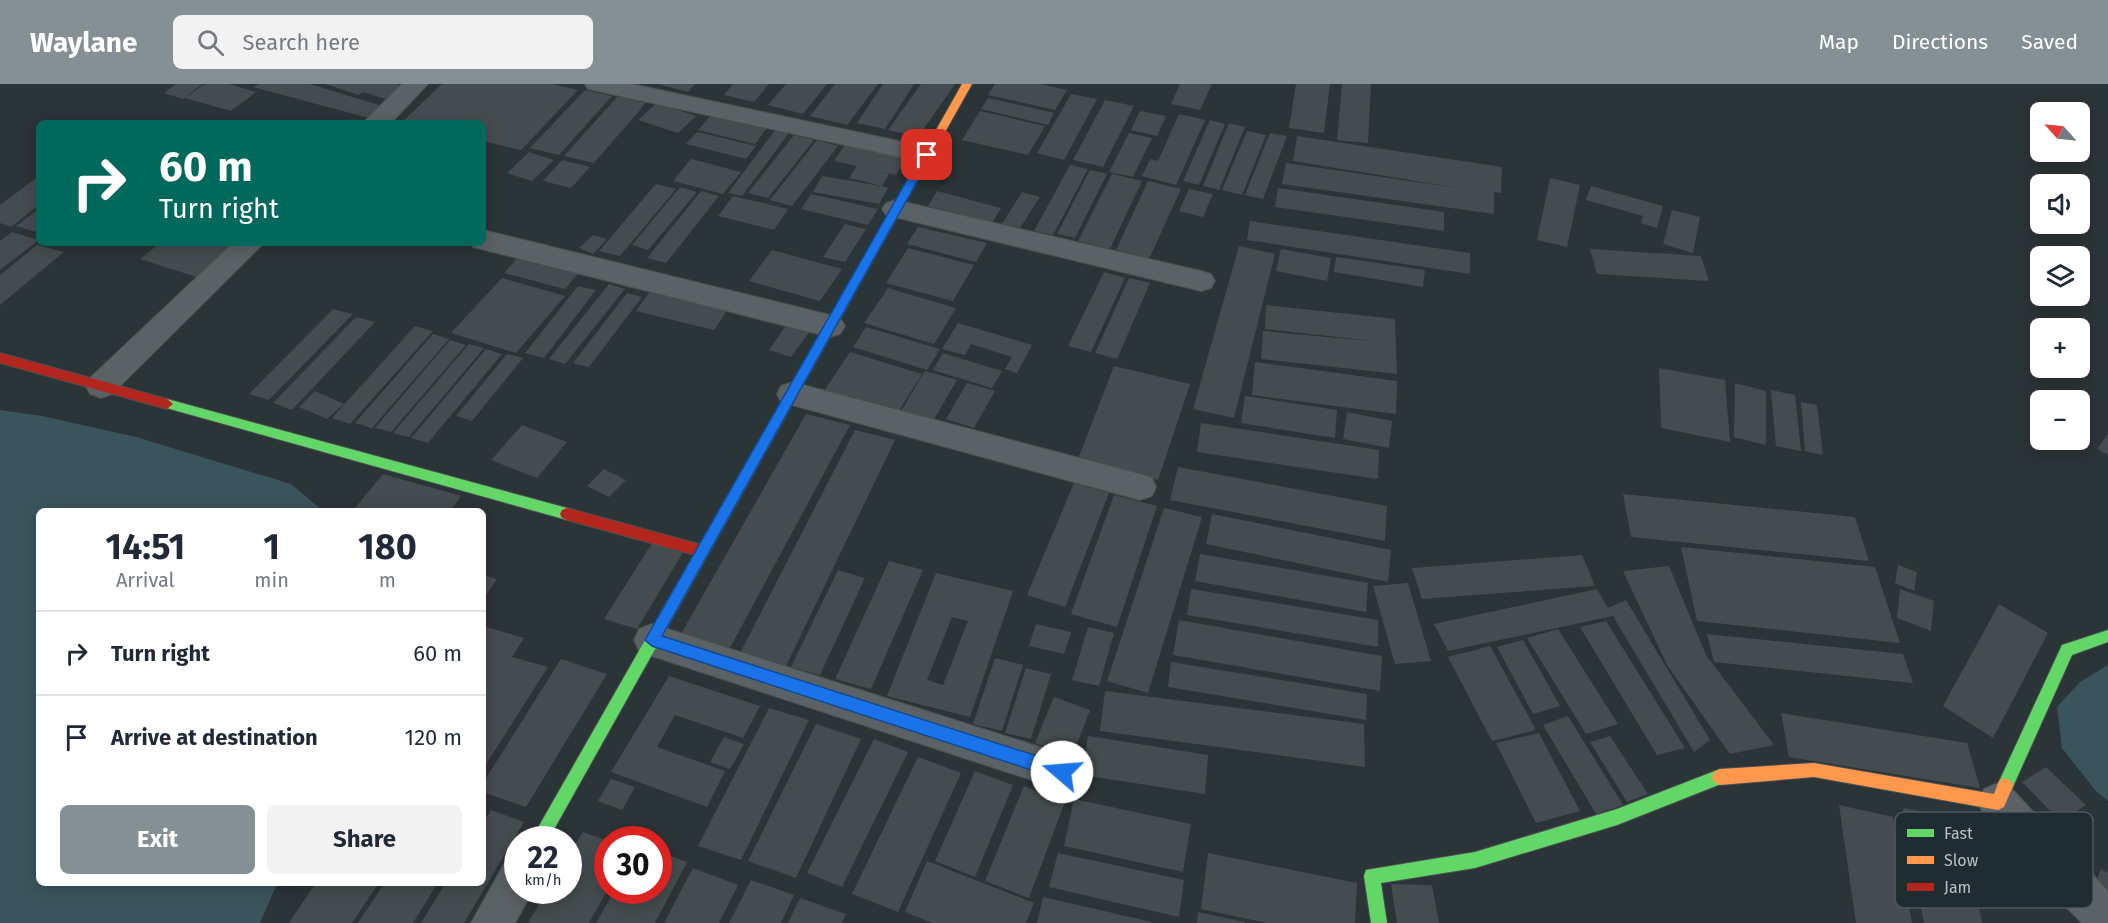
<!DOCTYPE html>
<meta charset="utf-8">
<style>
body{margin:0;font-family:"Fira Sans",sans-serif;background:#f2f2f3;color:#1f2937;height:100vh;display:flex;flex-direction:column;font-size:22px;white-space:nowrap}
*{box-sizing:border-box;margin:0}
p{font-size:20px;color:#747a83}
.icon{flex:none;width:33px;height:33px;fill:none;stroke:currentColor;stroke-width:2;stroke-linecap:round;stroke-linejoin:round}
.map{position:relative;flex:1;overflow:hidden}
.panel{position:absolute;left:36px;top:424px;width:450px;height:378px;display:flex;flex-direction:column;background:#fff;border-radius:9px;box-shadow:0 3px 15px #0003}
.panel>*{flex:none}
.top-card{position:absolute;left:36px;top:36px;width:450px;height:126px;border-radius:9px;box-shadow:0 3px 15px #0003;background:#00695c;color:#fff;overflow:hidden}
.needle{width:39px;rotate:297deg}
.fabs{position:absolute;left:2030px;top:18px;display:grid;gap:12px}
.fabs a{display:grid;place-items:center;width:60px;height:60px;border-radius:9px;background:#fff;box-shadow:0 3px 15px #0003;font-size:30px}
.speed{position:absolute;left:504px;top:742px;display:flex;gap:12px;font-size:30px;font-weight:700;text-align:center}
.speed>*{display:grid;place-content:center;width:78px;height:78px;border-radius:50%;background:#fff;box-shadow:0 3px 15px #0003;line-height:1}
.speed small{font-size:15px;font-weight:400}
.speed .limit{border:9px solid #d22;background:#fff;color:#111}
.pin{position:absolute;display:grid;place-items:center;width:51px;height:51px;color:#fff;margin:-26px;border-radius:12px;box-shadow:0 3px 9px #0006}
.me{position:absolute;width:66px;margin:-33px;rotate:288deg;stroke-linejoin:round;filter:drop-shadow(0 0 4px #0008)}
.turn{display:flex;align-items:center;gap:21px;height:126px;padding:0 24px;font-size:27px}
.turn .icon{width:78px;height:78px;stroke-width:2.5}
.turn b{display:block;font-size:42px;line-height:51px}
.eta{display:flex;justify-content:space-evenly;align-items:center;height:102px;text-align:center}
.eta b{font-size:36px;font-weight:700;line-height:42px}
.action{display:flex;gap:12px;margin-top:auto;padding:12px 24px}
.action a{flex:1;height:69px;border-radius:9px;background:#859095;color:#fff;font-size:24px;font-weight:700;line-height:69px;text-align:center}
.action a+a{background:#f2f2f3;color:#1f2937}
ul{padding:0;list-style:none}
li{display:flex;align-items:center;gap:18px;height:84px;padding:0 24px;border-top:2px solid #e0e1e3}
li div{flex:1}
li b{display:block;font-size:22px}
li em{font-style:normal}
header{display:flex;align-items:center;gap:36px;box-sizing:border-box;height:84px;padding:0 30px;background:#859095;color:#fff}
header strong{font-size:28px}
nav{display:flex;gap:33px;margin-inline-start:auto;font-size:21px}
.search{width:420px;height:54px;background:#f2f2f3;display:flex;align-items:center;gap:15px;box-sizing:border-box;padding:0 21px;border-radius:9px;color:#747a83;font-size:22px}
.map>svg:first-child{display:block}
.water{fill:#3a545d}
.building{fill:#444c4f;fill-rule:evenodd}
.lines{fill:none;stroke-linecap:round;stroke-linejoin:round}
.street-casing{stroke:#494f52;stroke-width:2}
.fast-casing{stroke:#494f52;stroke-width:2}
.slow-casing{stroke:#494f52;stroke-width:2}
.jam-casing{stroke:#494f52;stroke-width:2}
.street{fill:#5b6265;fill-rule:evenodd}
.fast{fill:#63d668;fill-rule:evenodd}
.slow{fill:#ff974d;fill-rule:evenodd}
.jam{fill:#b3261e;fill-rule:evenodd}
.route{fill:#1a73e8;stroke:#114b97;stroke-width:1.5}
.key{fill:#1f2c31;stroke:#4c595e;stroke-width:1.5}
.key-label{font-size:16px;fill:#b6c2c7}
</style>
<header>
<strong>Waylane</strong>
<div class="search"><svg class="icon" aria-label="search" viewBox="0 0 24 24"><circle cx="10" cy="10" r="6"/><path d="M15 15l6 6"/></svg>Search here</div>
<nav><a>Map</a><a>Directions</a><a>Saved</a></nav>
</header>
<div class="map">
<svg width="2108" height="839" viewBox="0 0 2108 839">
<rect width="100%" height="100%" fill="#2b3437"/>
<!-- water -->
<path class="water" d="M0,326L42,332L136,353L291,400L323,427L39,428V800H277L260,839H0Z
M2108,581V717L2095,706L2062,664L2057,623L2080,598Z"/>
<!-- building -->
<path class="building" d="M176,0H203L183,15L164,9Z
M205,0H229L256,8L231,27L185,14Z
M260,0H310L382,22L369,34L253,3Z
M325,0H396L406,3L389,16L363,8L358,11Z
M442,0H552L578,6L521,66L483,57V39L402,38Z
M658,0H695L688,8Z
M733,0H769L754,18L724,11Z
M786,0H827L803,30L768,21Z
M835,0H878L847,41L810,32Z
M883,0H914L885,45L857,39Z
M921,0H955L918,53L888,46Z
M995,0H1041L1067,6L1055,26L988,11Z
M1180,0H1212L1200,26L1171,20Z
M1296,0H1330L1324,49L1289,44Z
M1342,0H1371L1368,59L1337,56Z
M585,6L612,12L559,71L530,64Z
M1071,10L1097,15L1064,76L1037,69Z
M618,12L646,19L594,79L564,72Z
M988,14L1054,29L1048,41L981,25Z
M1105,16L1134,22L1103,83L1073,76Z
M657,19L696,32L678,49L638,36Z
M980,27L1045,42L1028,71L962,56Z
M1140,27L1166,32L1157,52L1131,46Z
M1179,30L1205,36L1176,101L1142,92L1150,75L1158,77Z
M711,31L767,44L755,60L698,46Z
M1210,36L1225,40L1199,101L1183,97Z
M1229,39L1245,43L1219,106L1203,102Z
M775,46L789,49L742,112L728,109Z
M1247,47L1266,51L1242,111L1222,106Z
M697,48L756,62L746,75L686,60Z
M1129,49L1152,54L1133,93L1109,88Z
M1270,49L1287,52L1263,115L1245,111Z
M794,51L814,56L768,114L748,109Z
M1297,52L1502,83L1501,109L1494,108V130L1282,100L1286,79L1465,105L1293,77Z
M817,56L838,62L792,122L770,116Z
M847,58L909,71L896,91L878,87L889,90L882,102L849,94L857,82L834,77Z
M529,68L554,76L532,97L507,89Z
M691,75L741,88L723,110L673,97Z
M562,76L590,83L571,104L543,97Z
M1070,81L1088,85L1053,151L1034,147Z
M1090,86L1107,90L1075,154L1057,150Z
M1112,90L1142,97L1110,165L1078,157Z
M39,92V121L11,143L0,139V121Z
M822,92L881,102L888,104L879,120L813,108Z
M1550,94L1580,101L1567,163L1537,156Z
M1148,97L1181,105L1149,175L1116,166Z
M656,100L676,105L620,172L599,167Z
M1591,102L1663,122L1657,144L1641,139L1643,132L1586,116Z
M680,103L697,108L648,166L632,161Z
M1278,104L1444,128V147L1275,123Z
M1189,105L1213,110L1203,133L1179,127Z
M701,107L719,112L666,179L647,174Z
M937,107L1001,124L992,139L928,122Z
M1022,108L1040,113L1020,144L1002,140Z
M811,110L878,125L868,141L801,125Z
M733,112L788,125L774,146L718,132Z
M39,125V149L16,142Z
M1672,126L1700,133L1693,169L1663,160Z
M1250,137L1470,169V190L1247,156Z
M845,140L866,145L845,178L823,173Z
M918,143L987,159L976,178L907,160Z
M12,148L39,156L0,186V157Z
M593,151L607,155L593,170L579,164Z
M160,159H241L200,194L140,175Z
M37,161L64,168L0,221V191Z
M1239,162L1275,170L1234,334L1193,325Z
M908,164L974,181L953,217L886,199Z
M1281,165L1331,174L1327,197L1276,187Z
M1590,165L1701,172L1709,197L1597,190Z
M772,166L842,185L820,217L749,197Z
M521,170L581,186L565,205L504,189Z
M1336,173L1425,186L1423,203L1334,188Z
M1104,188L1125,194L1091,268L1068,262Z
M502,194L565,212L516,269L451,249Z
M1129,194L1150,199L1117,275L1095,269Z
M609,200L625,205L565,280L549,275Z
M578,202L596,206L544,274L525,269Z
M888,204L956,224L934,260L864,239Z
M651,206L728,225L714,246L636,227Z
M627,209L642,213L589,283L573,279Z
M1266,221L1395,235L1397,290L1261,275L1263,247L1382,258L1265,245Z
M333,225L353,230L269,316L249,310Z
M356,233L375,238L292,326L273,319Z
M790,236L813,243L791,273L769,266Z
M958,239L1032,261L1017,289L1005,285L1012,273L971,260L965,271L942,265Z
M415,242L433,247L350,340L332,334Z
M866,243L940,265L927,286L853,263Z
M433,250L449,255L372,344L355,339Z
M450,256L466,261L391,348L375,344Z
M469,260L484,264L409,353L393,349Z
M486,265L502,270L428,359L411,354Z
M850,268L922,290L897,330L824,307Z
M943,269L1002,287L992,304L933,286Z
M507,270L523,274L472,337L456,332Z
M1255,278L1397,297L1396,330L1252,311Z
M1114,282L1190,300L1158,396L1078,375Z
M1659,284L1725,296L1730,358L1661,344Z
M925,287L957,296L933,337L901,327Z
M967,299L995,307L974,344L946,335Z
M1735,299L1766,307V361L1734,353Z
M1771,306L1795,311L1801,367L1776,362Z
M315,307L344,320L327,335L299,323Z
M1245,312L1337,326L1335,354L1241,339Z
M1801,318L1817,321L1823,371L1805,367Z
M1347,328L1392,337L1389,364L1343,355Z
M806,330L850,341L730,564L681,550Z
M1201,339L1379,366L1378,395L1197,368Z
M522,341L567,358L537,394L491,376Z
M855,346L895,356L786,582L740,569Z
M2108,350V371L2097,365Z
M1178,383L1387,422L1385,457L1170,416Z
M604,385L626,396L609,413L587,402Z
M383,390L461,412L449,428H366L355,424Z
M1074,399L1109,409L1065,523L1027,511Z
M1623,410L1855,433L1869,477L1631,453Z
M1114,411L1157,422L1117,543L1071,530Z
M1164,424L1202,433L1148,609L1107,597Z
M1212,430L1391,466L1388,498L1206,460Z
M654,456L685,465L637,545L604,535Z
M1681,463L1875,483L1900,559L1697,537Z
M1200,470L1368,499L1366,528L1195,497Z
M1582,471L1595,502L1422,515L1412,484Z
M889,477L923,486L871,605L835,595Z
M1898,481L1917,488L1914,507L1895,499Z
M1669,482L1706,571L1774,661L1730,670L1667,581L1623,487Z
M838,486L865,494L820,591L791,583Z
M936,489L1013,507L970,633L887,612ZM952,533L968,537L943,601L927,596Z
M483,491L497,495L483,516Z
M1408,499L1431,577L1395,580L1373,502Z
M1191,505L1378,536V563L1187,531Z
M1597,505L1608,524L1626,516L1710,656L1694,668L1613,532L1448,567L1434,540Z
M1900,505L1934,517L1931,547L1897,534Z
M1999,520L2048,549L1993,654L1943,622Z
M1179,536L1382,572L1380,607L1173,571Z
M1606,537L1685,664L1657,671L1580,543Z
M1036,540L1071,548L1064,570L1029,562Z
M483,542L524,554L512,573L548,583L483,685Z
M1088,543L1114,549L1099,602L1072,596Z
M1558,545L1618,640L1586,650L1527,554Z
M1707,550L1903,570L1913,599L1714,578Z
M1523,556L1560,622L1533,630L1497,563Z
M1490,562L1536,646L1492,657L1448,573Z
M995,574L1023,581L1002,647L973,640Z
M561,575L607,590L526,723L483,708V699Z
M1171,578L1367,610L1366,636L1168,603Z
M1026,584L1051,590L1031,655L1005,649Z
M669,592L760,622L743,654L675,631L657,663L725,687L707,723L611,688Z
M1105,607L1364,640L1365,683L1100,647Z
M1054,613L1090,626L1072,673L1035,659Z
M769,624L809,636L741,776L698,762Z
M1781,629L1967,659L1980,704L1789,673Z
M1568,632L1623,721L1596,730L1543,641Z
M816,640L861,655L796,794L748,777Z
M1539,649L1580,727L1536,739L1496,659Z
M1088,652L1208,671L1205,710L1082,691Z
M1610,652L1648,710L1627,718L1590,658Z
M724,653L744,660L730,685L710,678Z
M874,655L908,668L842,803L807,789Z
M918,673L961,689L898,828L852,810Z
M2046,683L2086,721L2061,738L2022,698Z
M975,687L1013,701L975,793L935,777Z
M611,695L635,703L622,726L598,717Z
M1024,702L1065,718L1029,814L985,797Z
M1074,715L1191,740L1183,788L1064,762Z
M1839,721L1893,733L1912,839H1856Z
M1903,724L1961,736L1982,839H1924Z
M491,726L524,738L464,839H421L445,800H483V739Z
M583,748L608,757V805L589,839H528L547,807H568V771Z
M658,768L687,778L655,839H596L614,807H658Z
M1058,769L1184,796L1179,833L1049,803Z
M1208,769L1357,799L1355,839H1267L1201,825Z
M927,777L1034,819L1026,839H932L905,828Z
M693,784L738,801L719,839H664Z
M2101,785L2108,789V821L2091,811Z
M751,796L794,811L781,839H729Z
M315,800H378L352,839H289Z
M384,800H437L413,839H358Z
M1391,800L1432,801L1439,839H1397Z
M1043,813L1152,838L1151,839H1037Z
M800,814L846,830L842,839H788Z
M1198,828L1245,838V839H1197Z"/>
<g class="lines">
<defs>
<path id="street" d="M402,0H428L391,39H363Z
M585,0H632L927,63L936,65L940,71L936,77L927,79L597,7L588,5Z
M896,116L1201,187L1211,190L1215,197L1211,204L1201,207L886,131L882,125L886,119Z
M483,146L830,231L840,234L845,242L840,250L830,253L473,163L471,159H483Z
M233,159H264L112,310L101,314L90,310L86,302L90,294Z
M792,298L1140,390L1152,394L1156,403L1152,412L1140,416L781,318L777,310L781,302Z
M652,540L1062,670L1076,675L1081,688L1076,701L1062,706L652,572L639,567L634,556L639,545Z
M1998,699L2012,705L2108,807V839H2082L2057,814L1984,731L1978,718L1984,705Z
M518,774V807H533L515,839H471L504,780Z"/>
<path id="fast" d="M927,68L932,71L548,756H531L922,71Z
M167,315L567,424L572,426L574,430L572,434L567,436L163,323L161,320Z
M2108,546V558L2072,571L2011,707L2005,710L1999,707L1997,702L2062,561Z
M1720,685L1726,688L1728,693L1726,698L1617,741L1475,784L1381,799L1387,839H1371L1364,792L1366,786L1475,768L1617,725Z"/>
<path id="slow" d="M962,0H972L931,73H923L922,71Z
M1814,679L1994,710L1999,697L2005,694L2011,697L2013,702L2004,723L1998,726L1814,693L1720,701L1714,698L1712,693L1714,688L1720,685Z"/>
<path id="jam" d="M0,269L167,315L173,320L167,325L0,279Z
M567,424L702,461L707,463L709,467L707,471L702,473L567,436L562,434L560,430L562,426Z"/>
</defs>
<!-- street casing -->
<use href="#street" class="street-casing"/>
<!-- fast casing -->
<use href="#fast" class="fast-casing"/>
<!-- slow casing -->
<use href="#slow" class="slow-casing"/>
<!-- jam casing -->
<use href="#jam" class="jam-casing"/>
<!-- street -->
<use href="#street" class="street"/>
<!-- fast -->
<use href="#fast" class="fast"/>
<!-- slow -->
<use href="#slow" class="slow"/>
<!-- jam -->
<use href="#jam" class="jam"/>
</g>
<!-- route -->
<path class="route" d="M923,68L932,71L662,552L1062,680L1067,683L1070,688L1067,693L1062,696L652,562L645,556Z"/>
<!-- legend -->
<rect x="1895" y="728" width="198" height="96" rx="9" class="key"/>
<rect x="1907" y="745" width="27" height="8" fill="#63d668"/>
<rect x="1907" y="772" width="27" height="8" fill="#ff974d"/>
<rect x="1907" y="799" width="27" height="8" fill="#b3261e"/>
<g class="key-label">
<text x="1944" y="755">Fast</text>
<text x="1944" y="782">Slow</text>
<text x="1944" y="809">Jam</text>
</g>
</svg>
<div class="fabs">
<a><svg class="needle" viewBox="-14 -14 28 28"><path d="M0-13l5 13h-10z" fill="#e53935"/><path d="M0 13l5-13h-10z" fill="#747a83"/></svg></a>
<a><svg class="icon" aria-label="sound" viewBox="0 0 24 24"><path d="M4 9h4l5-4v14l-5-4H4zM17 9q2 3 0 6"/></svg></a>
<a><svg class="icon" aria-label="layers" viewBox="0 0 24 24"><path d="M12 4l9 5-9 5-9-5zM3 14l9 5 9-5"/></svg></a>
<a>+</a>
<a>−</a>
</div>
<div class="speed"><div>22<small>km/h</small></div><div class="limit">30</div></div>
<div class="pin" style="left:927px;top:71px;background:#d93025"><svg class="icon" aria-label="arrive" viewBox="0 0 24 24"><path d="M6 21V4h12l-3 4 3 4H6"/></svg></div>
<svg class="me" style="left:1062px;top:688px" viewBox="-20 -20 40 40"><circle r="19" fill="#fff"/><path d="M0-13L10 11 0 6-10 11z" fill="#1a73e8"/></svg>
<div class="top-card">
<div class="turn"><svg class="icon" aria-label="right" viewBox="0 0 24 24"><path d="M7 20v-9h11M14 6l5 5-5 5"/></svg><div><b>60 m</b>Turn right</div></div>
</div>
<section class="panel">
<div class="eta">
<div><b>14:51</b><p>Arrival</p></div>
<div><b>1</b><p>min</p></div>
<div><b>180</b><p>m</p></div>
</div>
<ul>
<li><svg class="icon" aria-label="right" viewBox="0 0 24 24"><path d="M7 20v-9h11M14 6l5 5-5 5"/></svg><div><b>Turn right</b></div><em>60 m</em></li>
<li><svg class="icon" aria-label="arrive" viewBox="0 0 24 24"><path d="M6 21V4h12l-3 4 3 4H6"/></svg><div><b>Arrive at destination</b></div><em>120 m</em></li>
</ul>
<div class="action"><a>Exit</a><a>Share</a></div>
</section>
</div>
